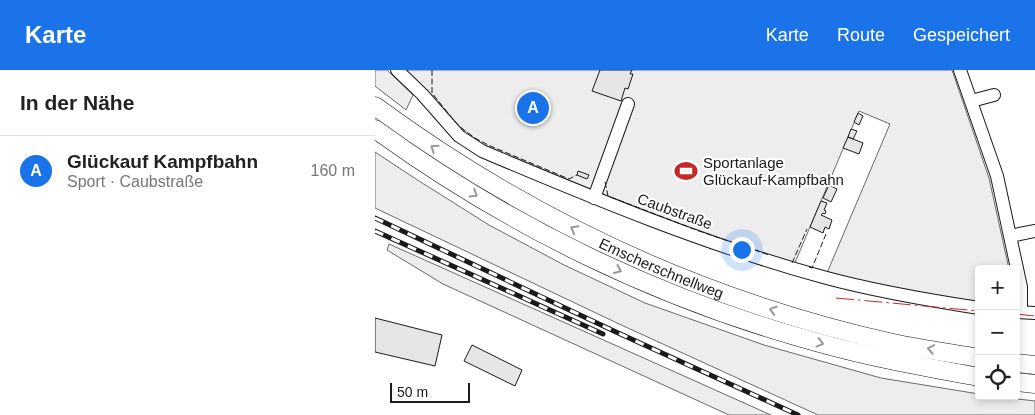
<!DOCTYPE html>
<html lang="de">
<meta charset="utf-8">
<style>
body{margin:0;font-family:Helvetica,sans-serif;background:#f6f6f6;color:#222}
.controls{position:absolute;right:15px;bottom:15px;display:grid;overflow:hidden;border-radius:5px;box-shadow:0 2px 8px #0003}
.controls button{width:45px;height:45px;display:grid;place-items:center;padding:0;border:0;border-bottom:1px solid #e0e0e0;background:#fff;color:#222;font:25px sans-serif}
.scale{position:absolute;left:15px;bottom:12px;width:80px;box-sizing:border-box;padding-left:5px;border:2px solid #1a1a1a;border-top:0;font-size:14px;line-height:18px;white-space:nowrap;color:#1a1a1a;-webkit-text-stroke:4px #fff;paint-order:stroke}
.you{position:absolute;left:366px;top:179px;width:18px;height:18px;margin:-12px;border:4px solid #fff;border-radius:50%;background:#1a73e8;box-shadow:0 0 0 8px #1a73e833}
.badge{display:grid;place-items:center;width:32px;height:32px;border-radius:50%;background:#1a73e8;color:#fff;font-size:16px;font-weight:700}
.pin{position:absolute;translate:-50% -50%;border:2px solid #fff;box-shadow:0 1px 5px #0006}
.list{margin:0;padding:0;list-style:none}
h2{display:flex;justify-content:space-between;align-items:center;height:65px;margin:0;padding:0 20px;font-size:21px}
h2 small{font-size:16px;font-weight:400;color:#767676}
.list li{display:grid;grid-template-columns:32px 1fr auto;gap:15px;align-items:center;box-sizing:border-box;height:70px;padding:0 20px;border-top:1px solid #e0e0e0}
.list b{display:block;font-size:19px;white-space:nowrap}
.list p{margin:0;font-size:16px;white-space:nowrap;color:#767676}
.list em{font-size:16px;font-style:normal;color:#767676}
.icon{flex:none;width:28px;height:28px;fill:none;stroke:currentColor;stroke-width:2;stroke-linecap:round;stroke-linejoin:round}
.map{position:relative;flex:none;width:660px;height:345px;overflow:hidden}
header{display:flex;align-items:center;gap:30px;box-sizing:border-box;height:70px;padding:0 25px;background:#1a73e8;color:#fff}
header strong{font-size:24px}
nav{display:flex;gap:28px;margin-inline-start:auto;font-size:18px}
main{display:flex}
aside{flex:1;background:#fff}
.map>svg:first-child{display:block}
.green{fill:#ededed;stroke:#6a6a6a}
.building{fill:#e6e6e6;stroke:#1a1a1a}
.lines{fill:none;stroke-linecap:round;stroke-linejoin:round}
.minor-casing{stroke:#1a1a1a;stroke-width:14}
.highway-casing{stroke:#1a1a1a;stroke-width:19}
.minor{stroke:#fff;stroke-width:12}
.highway{stroke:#fff;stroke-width:18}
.rail-casing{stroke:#1a1a1a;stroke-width:5}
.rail{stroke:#fff;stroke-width:3;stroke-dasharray:9;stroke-linecap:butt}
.fence{stroke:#1a1a1a;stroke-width:1;stroke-dasharray:6 2.5;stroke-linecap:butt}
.power{stroke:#c62828;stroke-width:1;stroke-dasharray:18 4 2.5 4;stroke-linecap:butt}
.oneway{stroke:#989898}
.labels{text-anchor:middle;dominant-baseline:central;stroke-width:4;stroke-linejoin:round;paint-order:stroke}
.poi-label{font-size:15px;fill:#1a1a1a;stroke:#fff;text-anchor:start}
.street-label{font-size:15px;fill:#1a1a1a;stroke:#fff}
</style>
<header>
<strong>Karte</strong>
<nav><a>Karte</a><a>Route</a><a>Gespeichert</a></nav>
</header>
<main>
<aside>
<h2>In der Nähe<small></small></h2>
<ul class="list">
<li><span class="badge">A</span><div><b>Glückauf Kampfbahn</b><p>Sport · Caubstraße</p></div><em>160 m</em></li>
</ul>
</aside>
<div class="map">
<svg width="660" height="345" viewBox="0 0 660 345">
<rect width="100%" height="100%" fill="#fff"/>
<path class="green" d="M0 0H12L38 25 31 40 0 16Z
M26 0H577L614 108 634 199H604V232L520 219 452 203 515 54 484 41 419 195 322 164 97 71Z
M0 82 44 111 114 155 189 195 270 233 389 275 506 308 604 324V326H618L660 331V345H443L242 253 0 138Z
M14 174 396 345H354L68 214 12 180Z"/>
<path class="building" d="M225 0H257L255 4H258L253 19 250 18 246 31 217 21Z
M483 43 488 46 484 55 479 52Z
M476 59 482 61 478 69 473 67Z
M473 67 488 73 484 84 468 78Z
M203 101 214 105 212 109 202 105Z
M454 115 462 119 456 132 448 128Z
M446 131 452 133 449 140 451 141 450 144 448 143 446 145 457 150 454 159 450 157 448 163 435 157Z
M0 248 67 265 60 296 0 282Z
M97 275 147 300 140 316 89 291Z"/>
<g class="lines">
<defs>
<path id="minor" d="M22 0 47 24 84 66 107 81C218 128 331 175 448 207 499 221 552 230 604 238
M585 0 622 106 646 217V242
M596 31 619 25
M219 128 253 34
M635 166 659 161
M641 242 660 243"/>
<g id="highway">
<path id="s1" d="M0 36C155 150 330 231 518 273 546 279 575 283 604 288"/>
<path d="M0 59C132 155 283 229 441 272 494 287 549 297 604 307"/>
<path d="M641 293 660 295"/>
<path d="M641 312 660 314"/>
</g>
</defs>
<use href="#minor" class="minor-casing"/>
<use href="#highway" class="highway-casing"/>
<use href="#minor" class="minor"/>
<use href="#highway" class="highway"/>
<defs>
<path id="rail" d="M0 148 241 262 423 345
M0 161 228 264"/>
</defs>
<use href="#rail" class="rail-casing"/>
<use href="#rail" class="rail"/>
<path class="fence" d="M57 0V23L81 53 89 60 100 68 113 75 194 109 202 105
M230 112 233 126 324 161 394 185
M417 193 432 159
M434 197 437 198 451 164"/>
<path class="power" d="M461 228 604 241
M641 244 660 246"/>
</g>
<defs><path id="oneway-chevron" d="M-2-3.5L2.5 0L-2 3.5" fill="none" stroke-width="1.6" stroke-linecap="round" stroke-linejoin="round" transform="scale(1.25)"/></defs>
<g class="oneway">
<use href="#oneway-chevron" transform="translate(59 78) rotate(-145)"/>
<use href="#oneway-chevron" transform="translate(99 124) rotate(32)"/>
<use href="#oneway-chevron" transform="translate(199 159) rotate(-152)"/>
<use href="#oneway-chevron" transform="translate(243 200) rotate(24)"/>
<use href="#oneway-chevron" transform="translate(398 240) rotate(-163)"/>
<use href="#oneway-chevron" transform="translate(445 273) rotate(15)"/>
<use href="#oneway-chevron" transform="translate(556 279) rotate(-170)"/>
</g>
<defs>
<symbol id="stadium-bare" viewBox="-9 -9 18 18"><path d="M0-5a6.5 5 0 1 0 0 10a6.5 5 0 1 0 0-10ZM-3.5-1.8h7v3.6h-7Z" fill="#c62828" stroke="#fff" stroke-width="2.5" paint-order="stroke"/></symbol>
</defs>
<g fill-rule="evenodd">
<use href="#stadium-bare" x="295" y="85" width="32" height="32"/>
</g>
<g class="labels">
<g class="poi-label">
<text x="328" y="92">Sportanlage<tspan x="328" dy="17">Glückauf-Kampfbahn</tspan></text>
</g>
<g class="street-label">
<text transform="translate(300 141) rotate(20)">Caubstraße</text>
<text stroke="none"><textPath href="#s1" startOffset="330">Emscherschnellweg</textPath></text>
</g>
</g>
</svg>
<div class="controls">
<button>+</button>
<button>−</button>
<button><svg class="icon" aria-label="locate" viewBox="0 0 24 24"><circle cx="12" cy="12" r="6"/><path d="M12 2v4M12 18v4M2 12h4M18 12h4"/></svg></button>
</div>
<div class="scale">50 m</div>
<div class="you"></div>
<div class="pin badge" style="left:158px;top:38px">A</div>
</div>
</main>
